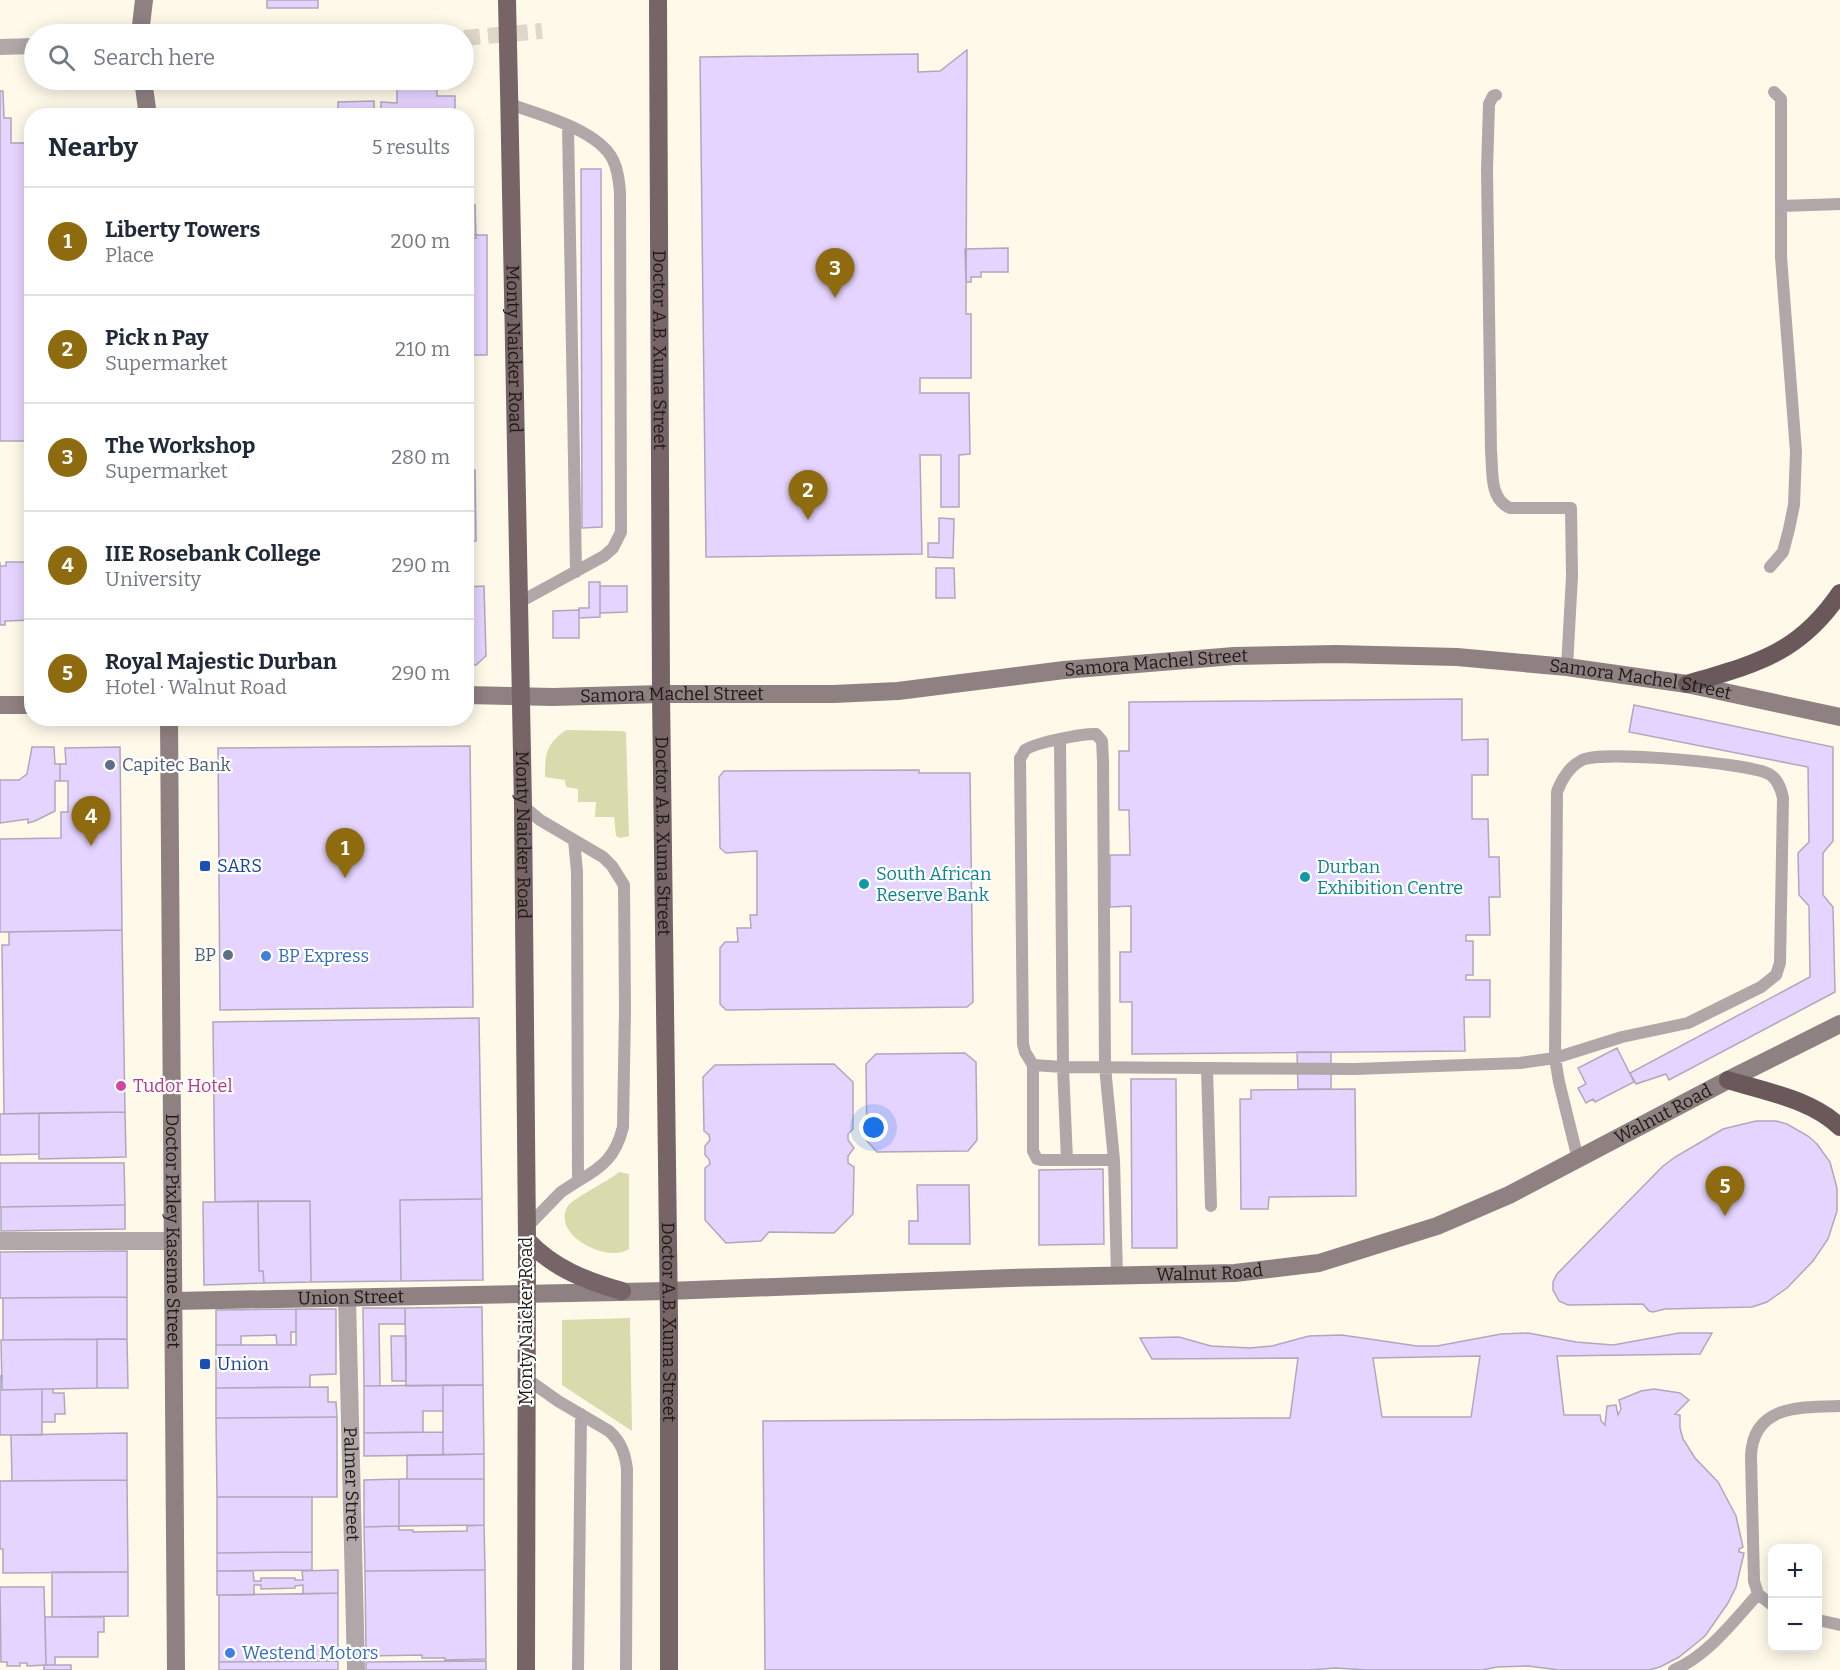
<!DOCTYPE html>
<meta charset="utf-8">
<style>
body{margin:0;font-family:Bitter,serif;background:#f2f2f3;color:#1f2937}
.controls{position:absolute;right:18px;bottom:18px;display:grid;overflow:hidden;border-radius:12px;box-shadow:0 3px 15px #0003}
.controls button{width:54px;height:54px;display:grid;place-items:center;padding:0;border:0;border-bottom:2px solid #e0e1e3;background:#fff;color:#1f2937;font:30px sans-serif}
.you{position:absolute;left:874px;top:1128px;width:21px;height:21px;margin:-15px;border:4px solid #fff;border-radius:50%;background:#1a73e8;box-shadow:0 0 0 9px #1a73e833}
.badge{display:grid;place-items:center;width:39px;height:39px;border-radius:50%;background:#8e6b0e;color:#fff;font-size:20px;font-weight:700}
.pin{position:absolute;translate:-50% -50px;filter:drop-shadow(0 2px 3px #0008)}
.pin::after{content:'';position:absolute;top:32px;width:21px;height:18px;background:inherit;clip-path:polygon(0 0,100% 0,50% 100%)}
.list{margin:0;padding:0;list-style:none}
h2{display:flex;justify-content:space-between;align-items:center;height:78px;margin:0;padding:0 24px;font-size:26px}
h2 small{font-size:20px;font-weight:400;color:#747a83}
.list li{display:grid;grid-template-columns:39px 1fr auto;gap:18px;align-items:center;box-sizing:border-box;height:108px;padding:0 24px;border-top:2px solid #e0e1e3}
.list b{display:block;font-size:22px;white-space:nowrap}
.list p{margin:0;font-size:20px;white-space:nowrap;color:#747a83}
.list em{font-size:20px;font-style:normal;color:#747a83}
.icon{flex:none;width:33px;height:33px;fill:none;stroke:currentColor;stroke-width:2;stroke-linecap:round;stroke-linejoin:round}
.map{position:relative;flex:none;width:1840px;height:1670px;overflow:hidden}
.search{position:absolute;background:#fff;box-shadow:0 3px 15px #0003;left:24px;top:24px;width:450px;height:66px;display:flex;align-items:center;gap:15px;box-sizing:border-box;padding:0 21px;border-radius:33px;color:#747a83;font-size:22px}
.panel{position:absolute;background:#fff;box-shadow:0 3px 15px #0003;left:24px;top:108px;width:450px;height:618px;border-radius:24px}
.map>svg:first-child{display:block}
.green{fill:#d9dbac}
.building{fill:#e5d4ff;stroke:#afa8ba;stroke-width:1.5;fill-rule:evenodd}
.lines{fill:none;stroke-linecap:round;stroke-linejoin:round}
.pedestrian-tunnel{stroke:#ddd8ca;stroke-width:16;stroke-dasharray:16 8;stroke-linecap:butt}
.service{stroke:#b1a7a8;stroke-width:12}
.pedestrian{stroke:#b1a7a8;stroke-width:16}
.minor{stroke:#b1a7a8;stroke-width:18}
.secondary{stroke:#8f8081;stroke-width:18}
.primary{stroke:#766466;stroke-width:18}
.trunk{stroke:#6b585a;stroke-width:18}
.primary-bridge{stroke:#766466;stroke-width:18}
.service-dot{fill:#5c6f8a;stroke:#fff;stroke-width:2}
.transit-dot{fill:#1a4fb4;stroke:#fff;stroke-width:2}
.culture-dot{fill:#0f9aa8;stroke:#fff;stroke-width:2}
.shop-dot{fill:#3f7fe0;stroke:#fff;stroke-width:2}
.hotel-dot{fill:#d1479c;stroke:#fff;stroke-width:2}
.labels{text-anchor:middle;dominant-baseline:central;stroke-width:4.5;stroke-linejoin:round;paint-order:stroke}
.street-label{font-size:18px;fill:#1d1b14;stroke:#fff}
.service-label{font-size:18px;fill:#4e5e75;stroke:#fff;text-anchor:start}
.transit-label{font-size:18px;fill:#164399;stroke:#fff;text-anchor:start}
.culture-label{font-size:18px;fill:#0d838f;stroke:#fff;text-anchor:start}
.shop-label{font-size:18px;fill:#366cbe;stroke:#fff;text-anchor:start}
.hotel-label{font-size:18px;fill:#b23c85;stroke:#fff;text-anchor:start}
</style>
<div class="map">
<svg width="1840" height="1670" viewBox="0 0 1840 1670">
<rect width="100%" height="100%" fill="#fff9ea"/>
<path class="green" d="M466 271H470L468 468H467Z
M566 730 622 731 626 732 629 836 620 838 616 836 614 817H595L596 802H578V789L566 787 565 780 545 777C545 754 546 744 566 730Z
M619 1172 629 1174V1249C608 1264 550 1235 568 1206 572 1199 609 1181 619 1172Z
M630 1318 632 1431 562 1385V1320Z"/>
<path class="building" d="M267 0H318V8H267Z
M967 50 966 314H971V378H920V393H969L970 454 959 455V507H941V455H920L922 554 706 557 700 57 918 54V72L940 71Z
M421 82 424 87H437V96H455V116H381V102L397 103V87H409L413 83Z
M0 91H3L4 118H11V143H32V441H0Z
M374 101V116H338V102Z
M581 169H601L602 527 582 528Z
M466 205H475L476 238H466Z
M470 235H487V355H470Z
M1008 248V272H981V277H971V282H966L965 249Z
M466 470H475L476 541H466Z
M939 518 954 519 953 558 928 557V543H939Z
M0 562V566H6V562H29V577H32V620L5 621V625H0Z
M936 568H954L955 598H936Z
M589 582H600V617L579 618V608H589Z
M484 586 486 656 476 665H466V587Z
M600 586H627V612L600 613Z
M579 610V638H553V611Z
M1462 699V740L1488 739V775H1472V819H1488L1489 857H1499L1500 897H1489L1490 935H1466V941H1473V975H1466V980H1490V1017H1464L1465 1051 1132 1054V1002H1120V952H1131V906L1110 907V855H1130L1129 810H1119V751H1129V702Z
M1634 705 1833 747V841L1823 853V895L1833 907 1835 992 1669 1080 1666 1074 1636 1084 1630 1073 1810 977 1809 906 1799 895 1798 853 1809 842 1808 767 1629 732Z
M470 746 473 1007 220 1010 218 748Z
M32 747H54L55 764H60V781H55V811L35 821 28 823V819L0 823V780H19L27 774Z
M120 747 122 930 0 932V839L61 838V812H68V781H60V764H66L65 748Z
M919 770V773H970L973 1002 967 1007 726 1010 720 1004V948L725 942H738L737 928H751L750 915H757V851L726 853 720 848 719 777 724 771Z
M122 930 125 1112 4 1114 2 945H9V932Z
M479 1018 482 1199 400 1200 401 1281 311 1282 310 1201 215 1202 213 1022Z
M1617 1048 1634 1082 1595 1102 1593 1099 1586 1103 1578 1088 1586 1084 1578 1068Z
M1297 1052H1331V1089H1298Z
M965 1053 976 1062 977 1140 968 1151 877 1152 867 1141 866 1064 876 1054Z
M834 1064 853 1082V1129L848 1134V1140L854 1148 848 1156V1163L854 1167 853 1214 834 1233 769 1232 761 1241 726 1243 705 1220V1168L710 1164 709 1159 705 1155V1146L710 1140 709 1135 704 1131 703 1077 715 1065Z
M1131 1079H1176L1177 1248H1132Z
M1355 1089 1356 1196 1269 1197 1268 1209H1241L1240 1099H1251V1090Z
M125 1112 126 1157 39 1159V1113Z
M39 1113V1154L0 1155V1114Z
M1756 1121H1776L1787 1124 1808 1136 1817 1144 1830 1162 1837 1188V1211L1828 1239 1813 1261 1787 1288 1767 1302 1752 1307 1665 1309 1653 1312 1649 1311 1643 1304 1568 1305 1559 1301 1553 1290V1282L1557 1274 1662 1167 1675 1157 1723 1129Z
M0 1163H124L125 1205 0 1207Z
M1103 1169 1104 1244 1039 1245V1170Z
M917 1185H969L970 1244H909V1221H918Z
M482 1199 483 1280 401 1281 400 1200Z
M258 1201 259 1271H263L264 1283 204 1285 203 1202Z
M258 1201H310L311 1282 264 1283 263 1271H259Z
M125 1205V1229L1 1231V1207Z
M127 1251V1297L0 1298V1252Z
M127 1297V1339L3 1340V1298Z
M482 1307 483 1385 406 1386 405 1308Z
M363 1308H405V1324H379L380 1386H364Z
M296 1309V1332H291V1345H277L276 1335 241 1336V1345H216V1310Z
M296 1309H336V1374L310 1375V1387L216 1388V1345H296Z
M1528 1333 1576 1342 1613 1345 1679 1333H1712L1700 1354 1557 1356 1564 1415H1600L1601 1421 1605 1425 1607 1406 1616 1405 1618 1415 1621 1409 1619 1400 1641 1391 1654 1389 1680 1393 1689 1400 1675 1414 1680 1415V1428L1683 1439 1695 1458 1718 1482 1736 1516 1743 1547 1739 1549V1552L1744 1553 1736 1587 1728 1603 1705 1636 1679 1657 1660 1667 1649 1670H1559L1528 1666 1497 1667 1482 1670H1368L1335 1668 1309 1670H765L763 1421 1290 1418 1298 1358 1152 1359 1140 1338 1179 1337 1211 1346 1250 1348 1272 1346 1309 1336 1342 1335 1417 1346H1437L1501 1334ZM1480 1356 1471 1417H1382L1373 1358Z
M391 1336H406V1381H392Z
M97 1339V1388L2 1390 1 1340Z
M97 1339H127L128 1388H97Z
M0 1376H2V1390L42 1389V1435H0Z
M443 1385V1411H423V1432L364 1433V1386Z
M443 1385H483L484 1454 443 1455Z
M328 1387V1402H336L337 1417 216 1418V1388Z
M42 1389H53V1393H64L65 1414H55V1422H42Z
M337 1417V1497H217L216 1418Z
M443 1432V1455L364 1456V1433Z
M127 1433V1480L12 1481 11 1435Z
M484 1454V1479H407V1455Z
M399 1479V1526L364 1527V1480Z
M399 1479H484V1525L399 1526Z
M127 1480 128 1572 3 1573V1549H0V1481Z
M217 1497H312V1552L217 1553Z
M484 1525 485 1570 365 1571 364 1527 399 1526V1530H413V1532L467 1531V1526Z
M312 1552V1570L217 1571V1553Z
M338 1570V1593L303 1594V1585L295 1586V1588L261 1589V1585H254V1595H217V1571H253L254 1581H261V1578H295V1580H303L302 1571Z
M485 1570 486 1659 445 1660V1658H422V1655L366 1656 365 1571Z
M52 1572H128V1616L52 1617Z
M0 1587H44L46 1665 27 1666V1663H20V1666H7V1662H1Z
M338 1593V1661L219 1662V1595Z
M45 1617H104V1632H98V1657H55V1665H46Z
M338 1661V1670H219V1662Z
M486 1661V1670H366V1662Z
M44 1665H71V1670H44Z"/>
<g class="lines">
<path class="pedestrian-tunnel" d="M464 38 542 31"/>
<path class="service" d="M1496 95 1493 96 1489 104 1487 170 1491 452C1493 471 1489 499 1510 508H1571L1572 576 1567 667
M509 104C538 114 599 130 613 160 618 170 619 181 620 192L621 532 613 548 604 556 518 603
M568 127 576 572
M1781 206 1840 204
M1770 567 1783 552 1789 529 1794 505 1796 452 1781 257V99L1774 92
M1060 740 1063 1067 1067 1160
M523 806 540 820 574 840 577 872 578 1181 561 1192 526 1228
M574 840 603 857 612 866 624 885 625 1009 623 1127C616 1156 603 1167 578 1181
M1033 1065 1063 1067 1355 1069 1520 1063 1555 1058 1622 1037 1688 1023 1761 987 1776 975 1780 963 1783 798C1781 789 1778 779 1769 774 1749 763 1602 750 1582 760 1570 766 1561 780 1557 792L1555 1058 1559 1082 1578 1159
M1207 1068 1211 1206
M1114 1160H1041L1037 1159 1033 1151V1065L1025 1052 1023 1044 1020 758C1021 757 1024 752 1025 750 1034 743 1084 733 1096 734L1102 741 1103 761 1105 1067 1114 1160 1117 1276
M527 1379 558 1401 609 1431C621 1442 625 1453 627 1469L626 1670
M1772 1605 1758 1594 1754 1581 1751 1456C1753 1405 1800 1407 1840 1406
M1818 1620 1840 1625
M578 1670 581 1414
M1674 1670C1708 1655 1734 1621 1758 1594"/>
<path class="pedestrian" d="M0 47 34 46"/>
<g class="minor">
<path d="M0 1241H173"/>
<path id="s1" d="M347 1298 356 1670"/>
</g>
<g class="secondary">
<path d="M140 34 144 0"/>
<path d="M143 80 148 116"/>
<path id="s2" d="M466 695 553 697 661 694H834L898 691 1064 670 1234 656 1336 654 1457 657 1567 667 1687 684 1840 717"/>
<path d="M0 705H32"/>
<path id="s3" d="M169 718 176 1670"/>
<path id="s4" d="M175 1301 668 1291 1010 1278 1235 1273 1319 1263 1437 1226 1509 1195 1728 1080 1840 1024"/>
</g>
<g class="primary">
<path id="s5" d="M658 0 661 694 669 1320V1670"/>
<path id="s6" d="M509 89 523 806 527 1240 526 1670"/>
<path d="M527 1240C553 1268 586 1281 622 1291"/>
</g>
<path class="trunk" d="M1687 684C1754 664 1798 655 1840 593
M1728 1080C1766 1092 1811 1099 1840 1127"/>
<path class="primary-bridge" d="M507 0 509 89"/>
</g>
<g class="service-dot">
<circle cx="110" cy="765" r="6"/>
<circle cx="228" cy="955" r="6"/>
</g>
<g class="transit-dot">
<rect x="199" y="860" width="12" height="12" rx="3"/>
<rect x="199" y="1358" width="12" height="12" rx="3"/>
</g>
<g class="culture-dot">
<circle cx="1305" cy="877" r="6"/>
<circle cx="864" cy="884" r="6"/>
</g>
<g class="shop-dot">
<circle cx="266" cy="956" r="6"/>
<circle cx="230" cy="1653" r="6"/>
</g>
<circle class="hotel-dot" cx="121" cy="1086" r="6"/>
<g class="labels">
<g class="street-label">
<text stroke="none"><textPath href="#s6" startOffset="260">Monty Naicker Road</textPath></text>
<text stroke="none"><textPath href="#s5" startOffset="350">Doctor A.B. Xuma Street</textPath></text>
<text stroke="none"><textPath href="#s2" startOffset="692">Samora Machel Street</textPath></text>
<text stroke="none"><textPath href="#s2" startOffset="1178">Samora Machel Street</textPath></text>
<text stroke="none"><textPath href="#s2" startOffset="206">Samora Machel Street</textPath></text>
<text stroke="none"><textPath href="#s6" startOffset="746">Monty Naicker Road</textPath></text>
<text stroke="none"><textPath href="#s5" startOffset="836">Doctor A.B. Xuma Street</textPath></text>
<text stroke="none"><textPath href="#s4" startOffset="1521">Walnut Road</textPath></text>
<text stroke="none"><textPath href="#s3" startOffset="513">Doctor Pixley Kaseme Street</textPath></text>
<text stroke="none"><textPath href="#s4" startOffset="1035">Walnut Road</textPath></text>
<text stroke="none"><textPath href="#s4" startOffset="176">Union Street</textPath></text>
<text transform="translate(526 1321) rotate(-90)">Monty Naicker Road</text>
<text stroke="none"><textPath href="#s5" startOffset="1322">Doctor A.B. Xuma Street</textPath></text>
<text stroke="none"><textPath href="#s1" startOffset="186">Palmer Street</textPath></text>
</g>
<g class="service-label">
<text x="122" y="765">Capitec Bank</text>
<text x="216" y="955" text-anchor="end">BP</text>
</g>
<g class="transit-label">
<text x="217" y="866">SARS</text>
<text x="217" y="1364">Union</text>
</g>
<g class="culture-label">
<text x="1317" y="867">Durban<tspan x="1317" dy="21">Exhibition Centre</tspan></text>
<text x="876" y="874">South African<tspan x="876" dy="21">Reserve Bank</tspan></text>
</g>
<g class="shop-label">
<text x="278" y="956">BP Express</text>
<text x="242" y="1653">Westend Motors</text>
</g>
<g class="hotel-label">
<text x="133" y="1086">Tudor Hotel</text>
</g>
</g>
</svg>
<div class="controls">
<button>+</button>
<button>−</button>
</div>
<div class="you"></div>
<div class="pin badge" style="left:345px;top:878px">1</div>
<div class="pin badge" style="left:808px;top:520px">2</div>
<div class="pin badge" style="left:835px;top:298px">3</div>
<div class="pin badge" style="left:91px;top:846px">4</div>
<div class="pin badge" style="left:1725px;top:1216px">5</div>
<div class="search"><svg class="icon" aria-label="search" viewBox="0 0 24 24"><circle cx="10" cy="10" r="6"/><path d="M15 15l6 6"/></svg>Search here</div>
<section class="panel">
<h2>Nearby<small>5 results</small></h2>
<ul class="list">
<li><span class="badge">1</span><div><b>Liberty Towers</b><p>Place</p></div><em>200 m</em></li>
<li><span class="badge">2</span><div><b>Pick n Pay</b><p>Supermarket</p></div><em>210 m</em></li>
<li><span class="badge">3</span><div><b>The Workshop</b><p>Supermarket</p></div><em>280 m</em></li>
<li><span class="badge">4</span><div><b>IIE Rosebank College</b><p>University</p></div><em>290 m</em></li>
<li><span class="badge">5</span><div><b>Royal Majestic Durban</b><p>Hotel · Walnut Road</p></div><em>290 m</em></li>
</ul>
</section>
</div>
